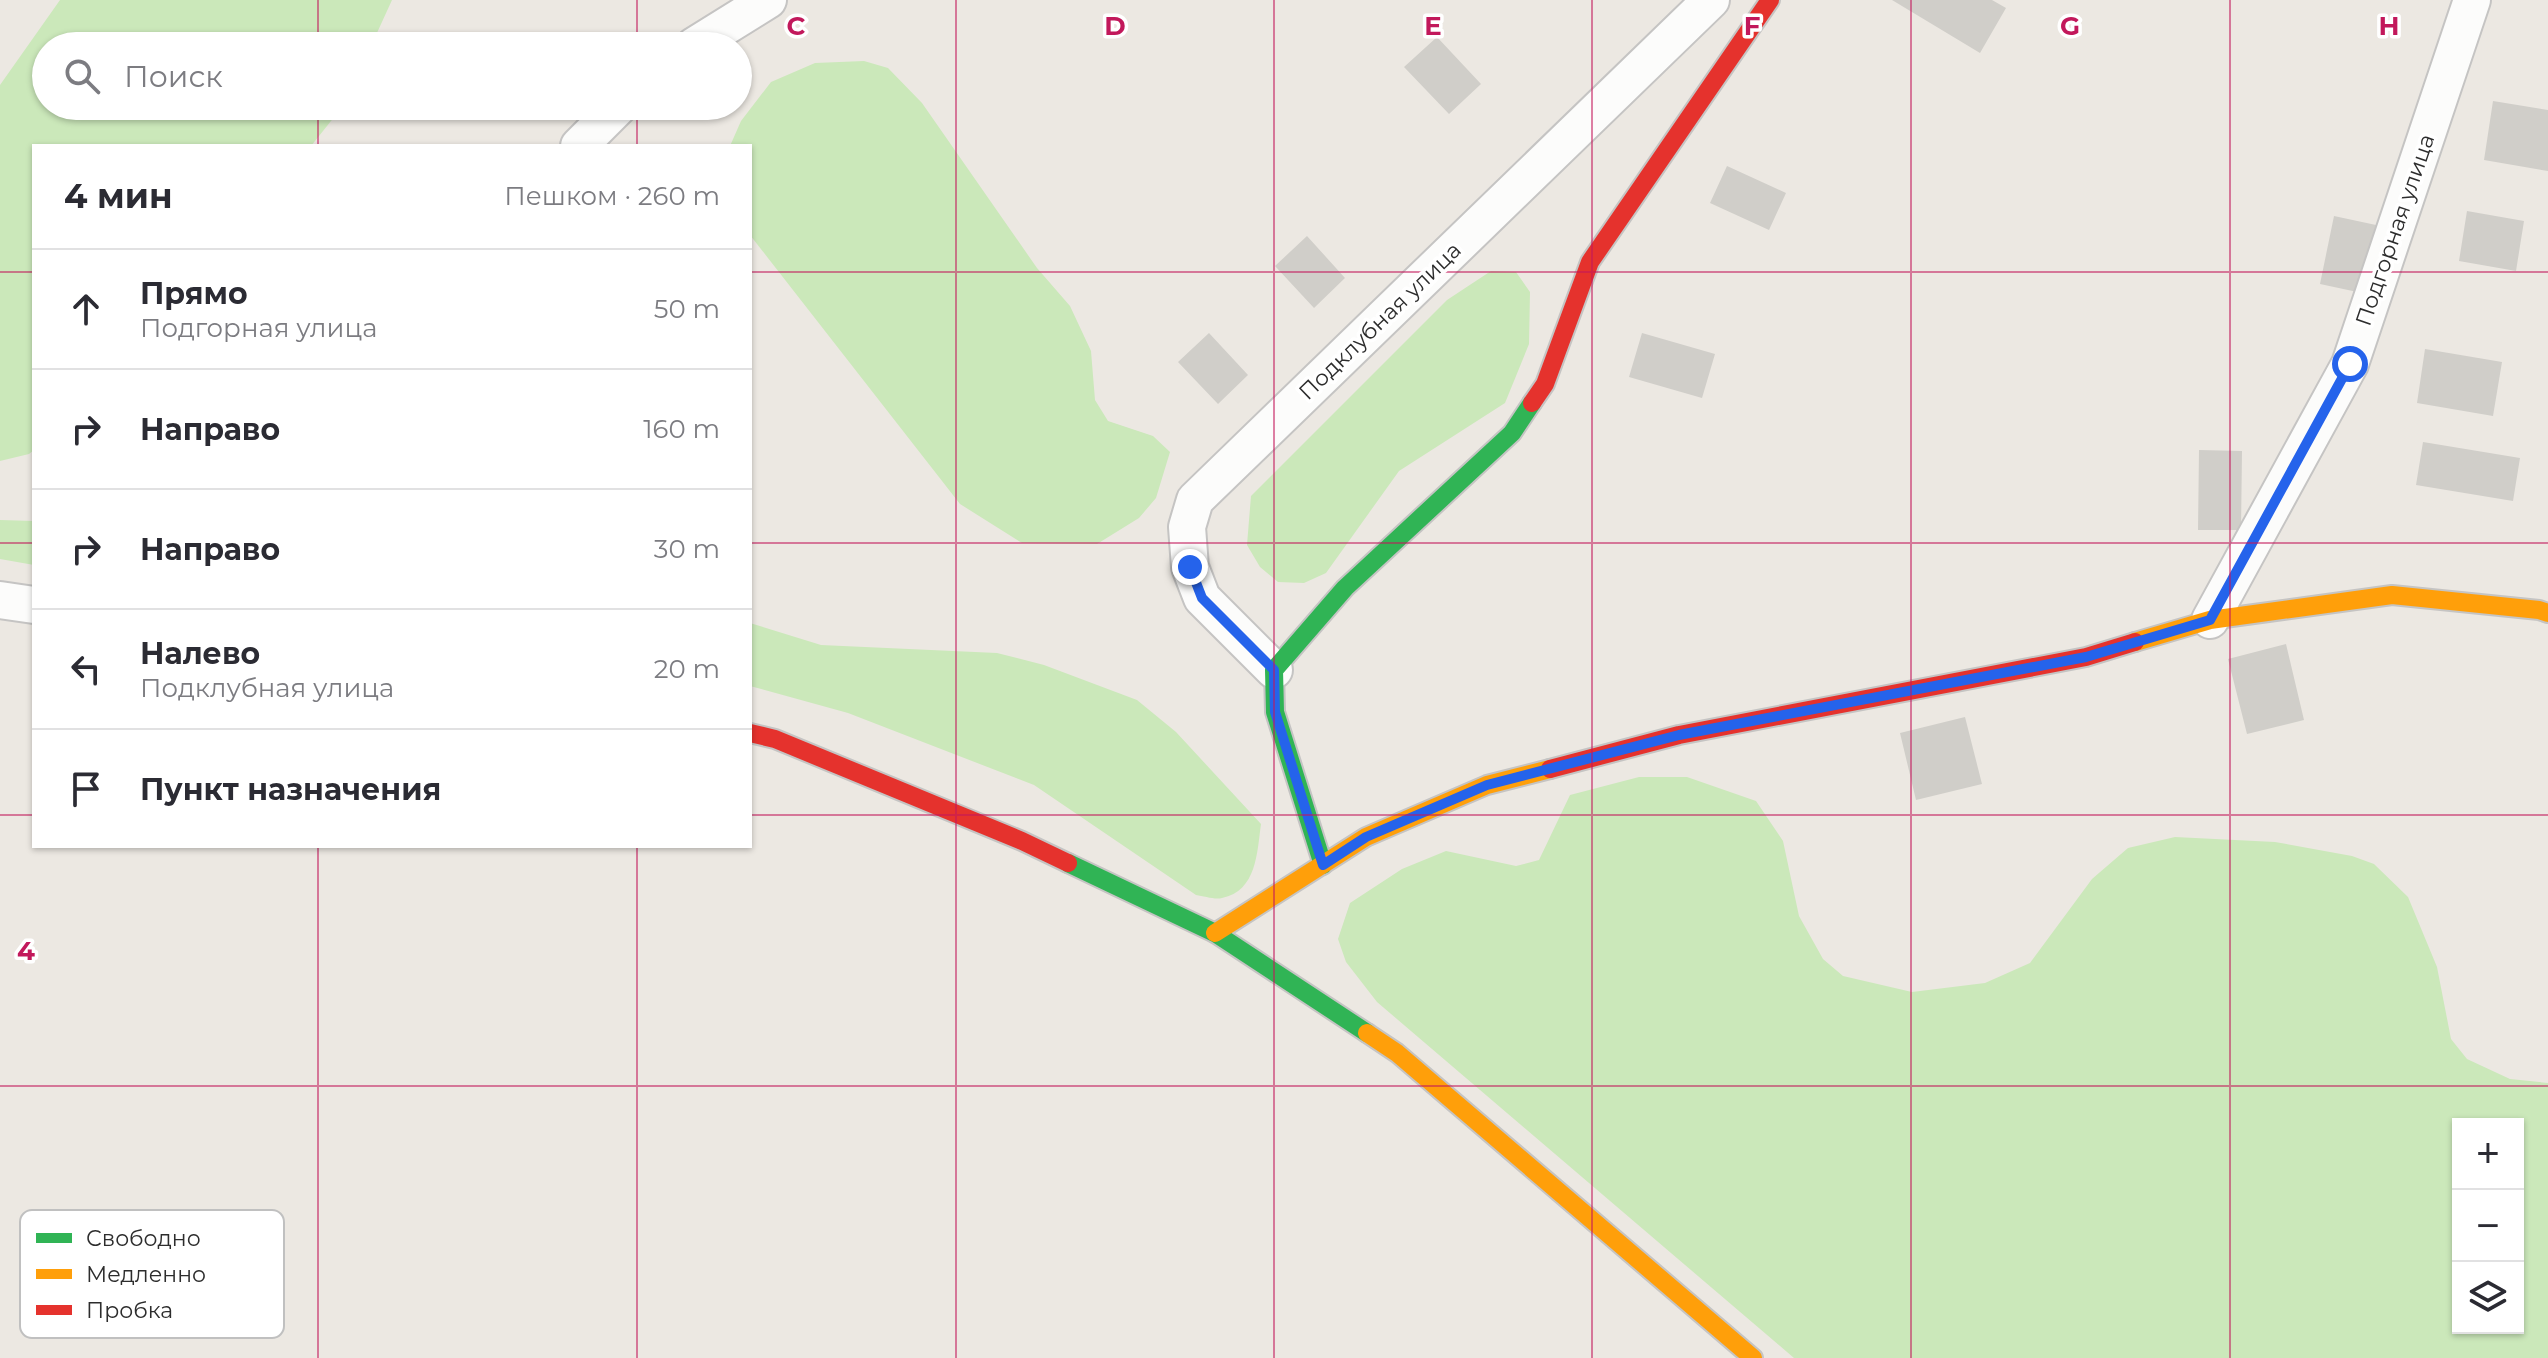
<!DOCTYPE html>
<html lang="ru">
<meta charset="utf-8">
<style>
body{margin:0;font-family:Montserrat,sans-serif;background:#f2f2f3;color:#2b2b33}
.controls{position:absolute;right:24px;bottom:24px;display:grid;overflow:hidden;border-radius:0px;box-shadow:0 2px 6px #0004}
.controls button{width:72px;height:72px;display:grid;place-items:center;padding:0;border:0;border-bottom:2px solid #e1e1e2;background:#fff;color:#2b2b33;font:40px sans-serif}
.stop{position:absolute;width:24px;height:24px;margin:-18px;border:6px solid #2563eb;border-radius:50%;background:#fff}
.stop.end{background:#2563eb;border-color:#fff;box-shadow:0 2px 8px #0008}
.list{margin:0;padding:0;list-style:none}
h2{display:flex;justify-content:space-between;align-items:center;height:104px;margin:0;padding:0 32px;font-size:34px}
h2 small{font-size:26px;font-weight:400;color:#7c7c81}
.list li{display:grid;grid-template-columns:52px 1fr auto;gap:24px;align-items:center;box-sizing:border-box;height:120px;padding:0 32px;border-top:2px solid #e1e1e2}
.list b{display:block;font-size:30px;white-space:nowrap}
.list p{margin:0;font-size:26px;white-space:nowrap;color:#7c7c81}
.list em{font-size:26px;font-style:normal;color:#7c7c81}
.icon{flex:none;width:44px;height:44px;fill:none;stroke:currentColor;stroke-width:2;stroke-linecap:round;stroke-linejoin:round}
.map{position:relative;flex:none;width:2548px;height:1358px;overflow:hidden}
.search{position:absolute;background:#fff;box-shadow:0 2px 6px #0004;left:32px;top:32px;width:720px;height:88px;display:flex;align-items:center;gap:20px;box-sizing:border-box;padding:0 28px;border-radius:44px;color:#7c7c81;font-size:30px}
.panel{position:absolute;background:#fff;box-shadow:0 2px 6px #0004;left:32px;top:144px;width:720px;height:704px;border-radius:0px}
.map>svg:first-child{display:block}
.green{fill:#cbe8ba;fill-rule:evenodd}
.building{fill:#d0cec9}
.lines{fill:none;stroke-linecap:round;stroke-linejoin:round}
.street-casing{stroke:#c5c4c3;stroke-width:40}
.fast-casing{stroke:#c5c4c3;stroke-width:22}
.slow-casing{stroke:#c5c4c3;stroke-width:22}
.jam-casing{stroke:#c5c4c3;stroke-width:22}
.street{stroke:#fcfcfb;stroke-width:36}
.fast{stroke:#30b455;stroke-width:18}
.slow{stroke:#ff9f0a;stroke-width:18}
.jam{stroke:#e5322d;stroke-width:18}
.route{stroke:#2563eb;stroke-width:10}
.grid{fill:none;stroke:#c2185b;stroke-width:2;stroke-opacity:0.55}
.labels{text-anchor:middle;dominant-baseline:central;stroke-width:7;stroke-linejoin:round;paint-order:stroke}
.street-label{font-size:22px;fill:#2d2d2d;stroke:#fff}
.key{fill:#fff;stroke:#c0c0c0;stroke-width:2}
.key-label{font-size:22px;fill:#2d2d2d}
.grid-label{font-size:26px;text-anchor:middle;font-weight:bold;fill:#c2185b;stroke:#fff;stroke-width:7;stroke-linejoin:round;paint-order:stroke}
</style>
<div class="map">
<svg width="2548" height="1358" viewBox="0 0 2548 1358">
<rect width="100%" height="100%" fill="#ece8e2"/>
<path class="green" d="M60 0H392L371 46H46V106H343L311 146H34V450L29 454 0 461V85Z
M864 61 888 68 922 103 1037 268 1070 306 1091 351 1095 400 1108 421 1153 436 1170 452 1156 498 1139 518 1097 544 1022 543 960 504 750 235V146H730L741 121 771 82 815 63Z
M1491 271 1516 272 1530 292 1529 344 1505 403 1399 471 1326 573 1304 583 1278 582 1260 567 1247 545 1251 496 1447 300Z
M0 520 34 521V565L0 559Z
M750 623 821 645 997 653 1044 665 1137 700 1176 732 1261 824C1257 852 1257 891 1222 898 1215 900 1204 896 1196 895L1034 785 848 713 750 686Z
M1639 777H1687L1756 801 1783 841 1799 916 1823 959 1843 976 1912 992 1985 983 2030 963 2092 879 2128 848 2175 837 2275 842 2352 856 2374 864 2408 897 2437 967 2451 1039 2467 1059 2510 1079 2548 1083V1358H1794L1377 1002 1346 962 1338 939 1350 903 1402 869 1446 851 1516 866 1539 860 1570 795ZM2458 1124H2518V1328H2458Z"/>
<path class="building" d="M1892 0H1992L2006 8 1980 53Z
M1437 37 1481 84 1449 114 1404 67Z
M2493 101 2548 110V171L2484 160Z
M1727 166 1786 193 1769 230 1710 203Z
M2467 211 2524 221 2516 271 2459 261Z
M2334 216 2376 225 2362 293 2320 284Z
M1307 236 1345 278 1314 308 1275 266Z
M1209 333 1248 375 1218 404 1178 362Z
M1642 333 1715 354 1702 398 1629 377Z
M2425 349 2502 362 2493 416 2417 403Z
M2423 442 2520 458 2513 501 2416 485Z
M2199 450 2242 451 2241 530H2198Z
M2286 644 2304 720 2247 734 2228 659Z
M1965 717 1982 784 1916 800 1900 733Z"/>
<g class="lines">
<defs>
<path id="street" d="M694 46 768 0
M579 146 619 106
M0 600 34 605
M2210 620 2350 364 2472 0
M1274 670 1202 598 1190 567 1187 527 1195 500 1711 0"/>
<path id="fast" d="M1068 863 1215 933 1367 1033
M1323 865 1275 712 1274 670 1345 588 1512 433 1532 403"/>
<path id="slow" d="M2135 642 2210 620 2392 595 2539 610 2548 613
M1215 933 1366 837 1487 785 1550 769
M1367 1033 1397 1053 1753 1358"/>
<path id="jam" d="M1532 403 1545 384 1590 262 1770 0
M750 733 775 739 1022 841 1068 863
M1550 769 1679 735 2086 657 2135 642"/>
</defs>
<use href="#street" class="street-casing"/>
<use href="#fast" class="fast-casing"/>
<use href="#slow" class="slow-casing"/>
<use href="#jam" class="jam-casing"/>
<use href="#street" class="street"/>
<use href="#fast" class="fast"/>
<use href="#slow" class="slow"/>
<use href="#jam" class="jam"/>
</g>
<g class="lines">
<path class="route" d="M1190 567 1202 598 1274 670 1275 712 1323 865 1366 837 1487 785 1679 735 2086 657 2210 620 2350 364"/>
</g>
<path class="grid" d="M318 0V46M637 0V46M956 0V1358M1274 0V1358M1592 0V1358M1911 0V1358M2230 0V1358M318 106V146M637 106V146M0 272H34M750 272H2548M0 543H34M750 543H2548M0 815H34M750 815H2548M318 846V1358M637 846V1358M0 1086H2548"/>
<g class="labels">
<g class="street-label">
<text transform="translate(2395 230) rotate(-71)">Подгорная улица</text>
<text transform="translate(1380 321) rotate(-44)">Подклубная улица</text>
</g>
</g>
<rect x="20" y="1210" width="264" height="128" rx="12" class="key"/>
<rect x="36" y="1233" width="36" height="10" fill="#30b455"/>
<rect x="36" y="1269" width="36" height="10" fill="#ff9f0a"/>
<rect x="36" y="1305" width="36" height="10" fill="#e5322d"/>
<g class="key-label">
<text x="86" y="1246">Свободно</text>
<text x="86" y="1282">Медленно</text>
<text x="86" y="1318">Пробка</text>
</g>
<g class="grid-label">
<text x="796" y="35">C</text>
<text x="1115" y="35">D</text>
<text x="1433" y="35">E</text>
<text x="1752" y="35">F</text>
<text x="2070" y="35">G</text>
<text x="2389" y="35">H</text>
<text x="26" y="960">4</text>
</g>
</svg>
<div class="controls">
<button>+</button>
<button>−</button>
<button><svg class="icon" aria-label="layers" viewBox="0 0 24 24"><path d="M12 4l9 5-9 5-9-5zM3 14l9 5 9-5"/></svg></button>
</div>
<div class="stop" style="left:2350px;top:364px"></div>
<div class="stop end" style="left:1190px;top:567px"></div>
<div class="search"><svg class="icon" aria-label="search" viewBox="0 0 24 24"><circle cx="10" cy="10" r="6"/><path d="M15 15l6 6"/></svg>Поиск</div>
<section class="panel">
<h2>4 мин<small>Пешком · 260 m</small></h2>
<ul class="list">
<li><svg class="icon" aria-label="ahead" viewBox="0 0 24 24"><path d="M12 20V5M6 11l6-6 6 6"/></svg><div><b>Прямо</b><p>Подгорная улица</p></div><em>50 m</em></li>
<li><svg class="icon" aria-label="right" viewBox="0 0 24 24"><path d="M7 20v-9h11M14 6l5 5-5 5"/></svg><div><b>Направо</b></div><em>160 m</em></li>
<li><svg class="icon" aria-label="right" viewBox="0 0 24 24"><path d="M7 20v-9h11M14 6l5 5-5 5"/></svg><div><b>Направо</b></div><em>30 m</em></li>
<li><svg class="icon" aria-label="left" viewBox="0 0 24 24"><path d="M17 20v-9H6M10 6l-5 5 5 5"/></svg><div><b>Налево</b><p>Подклубная улица</p></div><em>20 m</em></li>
<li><svg class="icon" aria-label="arrive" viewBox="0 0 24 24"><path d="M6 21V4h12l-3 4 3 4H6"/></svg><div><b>Пункт назначения</b></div></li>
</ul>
</section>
</div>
